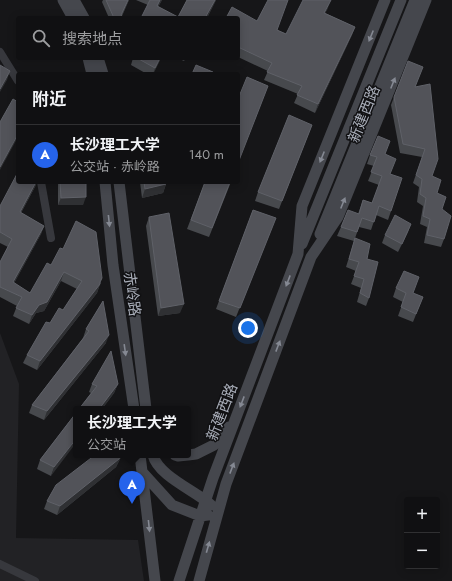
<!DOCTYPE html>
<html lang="zh">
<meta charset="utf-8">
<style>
body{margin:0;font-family:Jost,"Noto Sans SC",sans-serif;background:#1e1e20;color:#f1f3f6}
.controls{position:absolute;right:12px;bottom:12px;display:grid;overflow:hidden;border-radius:4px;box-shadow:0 2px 10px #0003}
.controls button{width:36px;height:36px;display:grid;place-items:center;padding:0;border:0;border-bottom:1px solid #303032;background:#101012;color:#f1f3f6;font:20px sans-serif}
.you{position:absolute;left:248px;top:328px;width:14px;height:14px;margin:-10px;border:3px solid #fff;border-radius:50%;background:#1a73e8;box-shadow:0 0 0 6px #1a73e833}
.badge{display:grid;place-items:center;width:26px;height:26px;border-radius:50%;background:#2563eb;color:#fff;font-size:13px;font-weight:700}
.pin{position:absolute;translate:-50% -33px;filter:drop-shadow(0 1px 2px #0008)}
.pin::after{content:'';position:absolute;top:21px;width:14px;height:12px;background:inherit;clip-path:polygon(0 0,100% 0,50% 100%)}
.popup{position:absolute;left:73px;top:406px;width:118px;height:52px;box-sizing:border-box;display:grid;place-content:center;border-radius:4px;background:#101012;filter:drop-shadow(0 1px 3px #0005);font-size:13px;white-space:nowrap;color:#9c9d9f}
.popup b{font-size:15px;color:#f1f3f6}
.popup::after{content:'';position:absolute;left:50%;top:100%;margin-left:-8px;border:8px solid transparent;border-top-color:#101012}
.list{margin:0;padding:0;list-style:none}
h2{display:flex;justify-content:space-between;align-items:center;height:52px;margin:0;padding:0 16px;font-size:17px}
h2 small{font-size:13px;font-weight:400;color:#9c9d9f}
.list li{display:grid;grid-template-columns:26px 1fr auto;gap:12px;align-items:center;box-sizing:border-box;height:60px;padding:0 16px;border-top:1px solid #303032}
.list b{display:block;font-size:15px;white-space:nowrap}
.list p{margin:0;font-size:13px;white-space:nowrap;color:#9c9d9f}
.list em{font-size:13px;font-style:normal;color:#9c9d9f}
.icon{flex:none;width:22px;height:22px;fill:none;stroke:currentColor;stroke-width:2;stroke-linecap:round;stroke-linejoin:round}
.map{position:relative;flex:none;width:452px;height:581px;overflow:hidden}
.search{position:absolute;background:#101012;box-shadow:0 2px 10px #0003;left:16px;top:16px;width:224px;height:44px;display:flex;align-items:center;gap:10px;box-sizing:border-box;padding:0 14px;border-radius:4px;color:#9c9d9f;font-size:15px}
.panel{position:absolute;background:#101012;box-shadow:0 2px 10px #0003;left:16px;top:72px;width:224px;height:112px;border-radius:4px}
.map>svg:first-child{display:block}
.built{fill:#222225}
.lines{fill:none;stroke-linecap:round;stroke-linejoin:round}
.street{stroke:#37383d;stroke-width:8}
.secondary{stroke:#45474d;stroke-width:11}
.wall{fill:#47494d}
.shaded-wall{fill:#2f3033}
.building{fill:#525359;stroke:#5f6168}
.oneway{fill:#858993}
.labels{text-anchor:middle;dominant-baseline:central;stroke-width:3;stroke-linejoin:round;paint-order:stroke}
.street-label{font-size:15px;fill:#a8adb8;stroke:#111113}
</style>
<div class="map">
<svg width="452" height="581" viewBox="0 0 452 581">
<rect width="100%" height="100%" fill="#161618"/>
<path class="built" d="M0 333 19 384 16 538 138 540 144 581H0Z"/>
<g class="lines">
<path class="street" d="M0 52 18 81
M41 182 51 238
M0 564 35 581"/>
<path class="secondary" d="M63 0 73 18
M74 0 84 18
M88 58 92 74
M98 58 103 74
M105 182 113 265 134 409
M119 182 146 409
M320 234 415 0
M302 244 401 0
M140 455 155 581
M153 455C158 476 196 491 211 505
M175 455 178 456 188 455
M188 455 196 454 214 445 229 427
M143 473 172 505 200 516 208 515
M179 581 213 478 298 254 302 206 385 0
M199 581 226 484 311 257 338 217 426 0"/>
</g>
<path class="wall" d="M103 0H129L122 16 123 18H109L102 2Z
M136 0H162L158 7 178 17 187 0H216L207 18H141L148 5Z
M328 8 325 13 355 27 352 35 315 113 294 103 298 94 264 80 268 71 238 57V18L257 21 286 34Z
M133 58H161L153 74H147L131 65Z
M177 58H186L184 61Z
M415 87 432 176 442 209 444 239 441 247 424 243 427 227 420 224 423 206 417 202 419 187 413 183 422 157 400 153 391 105 394 97Z
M312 125 279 209 255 201 258 192Z
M385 154 390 174 391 211 388 220 376 215 371 230 359 227 354 241 337 236 341 227 358 214 363 200 372 203 379 185 368 181 374 166 367 164 370 155Z
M58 182H86L83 205H58Z
M140 182H165L166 184 163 193 142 198Z
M205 182H231L209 237 187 229Z
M36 185 21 213 44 226 41 234 14 283 30 293 51 265 102 278 97 293 37 370 23 363 27 355 50 323 63 310 77 289 61 281 44 311 36 313 29 324 13 316 17 306 0 297V262L8 247 0 243V206Z
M253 210 272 227 236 317 216 309Z
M149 217 180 313 158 316 146 226Z
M411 224 408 232 398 252 382 243 385 235Z
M355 238 367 259 369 298 366 306 357 302 361 288 351 284 356 271 346 267Z
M396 288 423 297 413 322 398 316 403 302 393 297Z
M103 301 106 343 44 420 29 413 32 405 83 338 86 329Z
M92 384H118L114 393 102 409H79L91 393 89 392Z
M76 413 51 476 37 469 40 460Z
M95 455H122L116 467 57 515 44 509 47 501Z"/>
<path class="shaded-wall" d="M128 0H129L120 18Z
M160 0H162L154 15 157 6Z
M215 0H216L207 18H205Z
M331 0 328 8 321 21 324 13Z
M355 27 352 35 315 113 318 104Z
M160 58H161L153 74 155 68Z
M10 71 7 80 0 92V89Z
M18 134V137L0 170V167Z
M36 182H37L36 185 16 221 20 212Z
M166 184 163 193 142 198 145 189Z
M86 197 83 205H58L61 198Z
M44 226 41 234 10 291 13 282Z
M64 272 61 281 44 311 36 313 29 324 32 315 39 305Z
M102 278 99 287 100 284 97 293 37 370 40 361Z
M184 304 180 313 158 316 161 308Z
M109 335 106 343 44 420 47 411Z
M118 384 114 393 102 409H99Z
M76 439V443L51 476 54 467Z
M121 455H122L116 467 57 515 60 506Z"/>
<path class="building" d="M106 0H128L121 15 123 18H114Z
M150 0H160L157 6 178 17 187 0H215L205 18H141Z
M268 0H288L277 30 286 34 303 0H331L324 13 355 27 318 104 297 95 302 86 267 72 272 63 238 47V18H226L232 7 257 21Z
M137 58H160L155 68Z
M408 61 423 67 415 87 430 84 438 159 432 176 441 180 437 193 446 197 442 209 451 216 444 239 427 235 430 219 423 216 426 198 420 194 422 179 416 175 425 149 403 144 394 97Z
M0 65 10 71 0 89Z
M196 65 213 72 212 74H192Z
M247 77 268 86 238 163V99Z
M13 99 18 102V134L0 167V122Z
M289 115 312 125 282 201 258 192Z
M378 136 390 141 385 154 396 159 390 174 402 178 391 211 379 206 374 222 362 218 357 232 341 227 348 210 359 214 363 200 372 203 382 176 371 172 377 157 370 155Z
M18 172V182H36L20 212 44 226 13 282 30 293 47 263 51 265 60 248 63 249 76 221 96 232 102 278 100 282V284L40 361 27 355 46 322 50 323 59 308 63 310 82 281 64 272 47 302 39 305 32 315 16 308 22 297 0 287V262L12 239 0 232V206Z
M60 182H86V197L61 198Z
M144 182H165L166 184 145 189Z
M205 182H230L212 228 191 220Z
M253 210 276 218 240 308 219 301Z
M169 213 184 304 161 308 149 217Z
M395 215 411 224 402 244 385 235Z
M355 238 370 244 367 259 378 262 369 298 360 293 364 279 354 276 359 262 349 259Z
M404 271 419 277 413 293 423 297 416 314 401 307 406 293 396 288Z
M103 301 109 335 47 411 32 405 89 331 86 329Z
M111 351 118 384 99 409H79L97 386 92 384Z
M76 413V439L54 467 40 460Z
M95 455H121L119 459 60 506 47 501 56 485Z"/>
<defs><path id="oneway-solid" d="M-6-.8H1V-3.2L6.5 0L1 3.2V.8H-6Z"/></defs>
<g class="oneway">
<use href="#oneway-solid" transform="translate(371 36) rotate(112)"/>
<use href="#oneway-solid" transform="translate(393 83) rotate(-68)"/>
<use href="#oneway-solid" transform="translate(322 157) rotate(112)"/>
<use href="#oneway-solid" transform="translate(343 203) rotate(-68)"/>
<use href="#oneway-solid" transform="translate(109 221) rotate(84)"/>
<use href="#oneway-solid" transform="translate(288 281) rotate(111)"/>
<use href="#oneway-solid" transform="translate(278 346) rotate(-69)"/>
<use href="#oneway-solid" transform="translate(125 350) rotate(82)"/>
<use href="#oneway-solid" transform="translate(242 402) rotate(111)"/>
<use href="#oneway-solid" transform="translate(232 468) rotate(-69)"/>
<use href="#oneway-solid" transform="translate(149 526) rotate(84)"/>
<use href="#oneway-solid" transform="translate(208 547) rotate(-74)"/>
</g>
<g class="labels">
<g class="street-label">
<text transform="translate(364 114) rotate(-68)">新建西路</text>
<text transform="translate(132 294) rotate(82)">赤岭路</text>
<text transform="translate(222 412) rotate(-69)">新建西路</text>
</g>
</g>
</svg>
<div class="controls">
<button>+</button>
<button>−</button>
</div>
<div class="you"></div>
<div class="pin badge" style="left:132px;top:504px">A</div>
<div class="popup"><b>长沙理工大学</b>公交站</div>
<div class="search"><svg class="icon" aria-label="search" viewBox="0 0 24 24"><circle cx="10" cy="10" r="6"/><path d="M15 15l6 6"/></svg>搜索地点</div>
<section class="panel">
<h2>附近<small></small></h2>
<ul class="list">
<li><span class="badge">A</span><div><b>长沙理工大学</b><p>公交站 · 赤岭路</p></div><em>140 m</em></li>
</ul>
</section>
</div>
